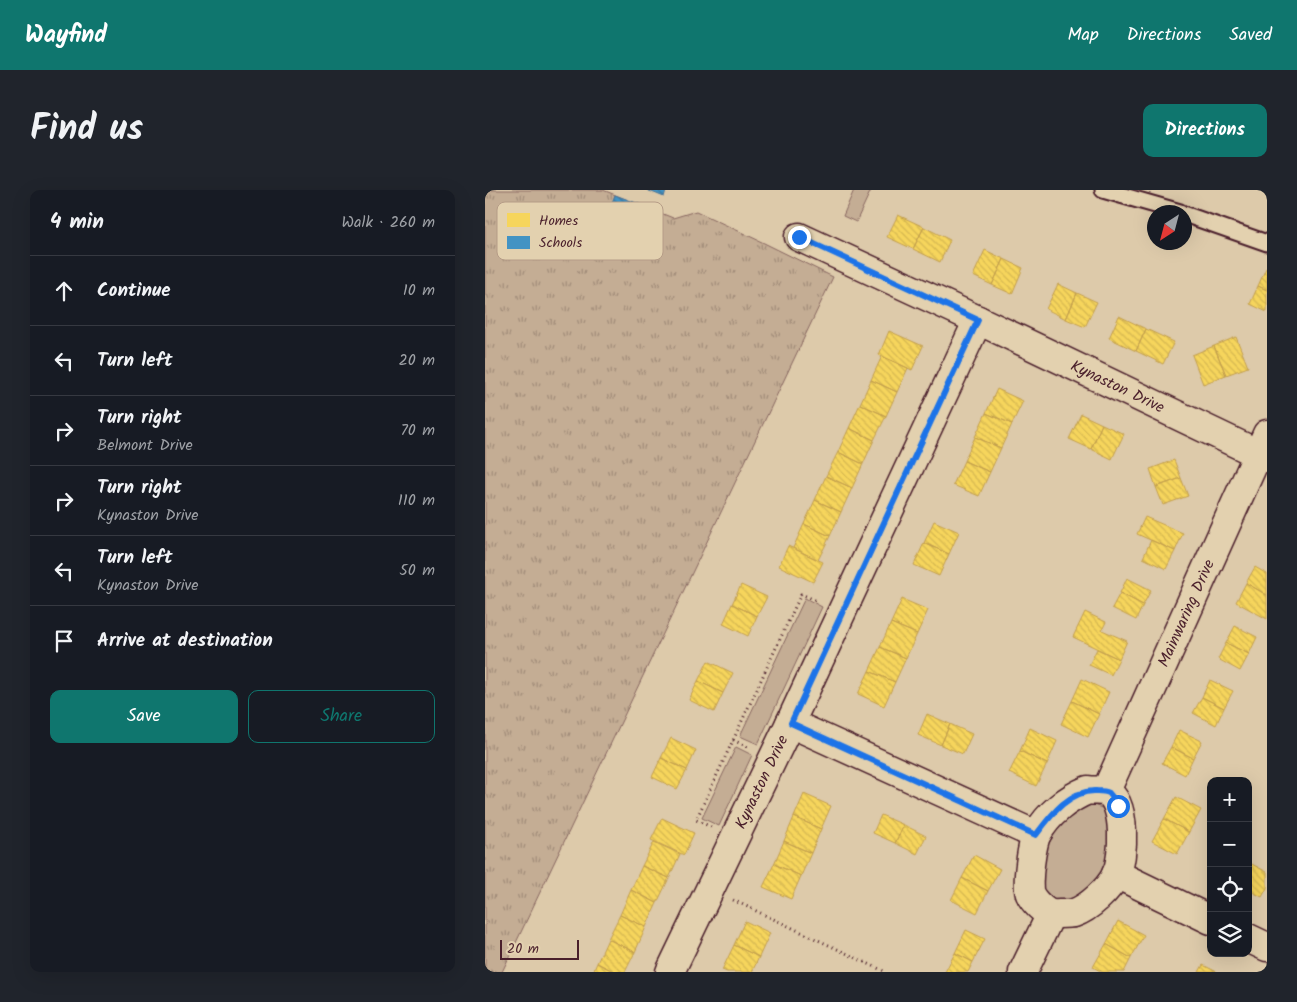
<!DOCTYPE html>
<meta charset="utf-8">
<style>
body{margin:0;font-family:Kalam,sans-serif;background:#20242c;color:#f1f3f6}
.controls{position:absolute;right:15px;bottom:15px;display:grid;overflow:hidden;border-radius:10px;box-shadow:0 5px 20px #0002}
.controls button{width:45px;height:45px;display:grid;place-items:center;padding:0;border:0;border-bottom:1px solid #363941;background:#171b24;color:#f1f3f6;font:25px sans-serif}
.compass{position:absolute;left:662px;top:15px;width:45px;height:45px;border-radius:50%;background:#171b24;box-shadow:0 5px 20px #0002;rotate:216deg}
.scale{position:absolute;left:15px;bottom:12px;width:79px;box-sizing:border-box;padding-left:5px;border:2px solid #4a1f2b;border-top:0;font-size:14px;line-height:18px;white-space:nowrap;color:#4a1f2b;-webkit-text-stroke:4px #e3d1af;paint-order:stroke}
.stop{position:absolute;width:15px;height:15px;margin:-11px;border:4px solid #1a73e8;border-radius:50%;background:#fff}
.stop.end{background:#1a73e8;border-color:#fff;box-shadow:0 1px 5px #0008}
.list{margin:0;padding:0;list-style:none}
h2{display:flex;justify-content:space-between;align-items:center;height:65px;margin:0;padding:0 20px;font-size:21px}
h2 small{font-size:16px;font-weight:400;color:#9ea1a6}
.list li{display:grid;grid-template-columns:32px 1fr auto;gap:15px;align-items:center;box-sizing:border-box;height:70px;padding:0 20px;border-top:1px solid #363941}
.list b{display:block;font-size:19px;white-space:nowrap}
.list p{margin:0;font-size:16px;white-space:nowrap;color:#9ea1a6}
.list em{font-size:16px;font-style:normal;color:#9ea1a6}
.actions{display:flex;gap:10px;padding:15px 20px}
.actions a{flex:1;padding:11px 0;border:1px solid #0f766e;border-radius:10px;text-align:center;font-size:18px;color:#0f766e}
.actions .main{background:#0f766e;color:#fff}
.icon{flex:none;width:28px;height:28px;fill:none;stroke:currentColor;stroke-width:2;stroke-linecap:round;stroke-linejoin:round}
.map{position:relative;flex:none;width:782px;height:782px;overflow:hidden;border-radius:10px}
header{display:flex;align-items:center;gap:30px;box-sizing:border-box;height:70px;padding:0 25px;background:#0f766e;color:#fff}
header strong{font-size:24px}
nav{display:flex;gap:28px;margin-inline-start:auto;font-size:18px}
.intro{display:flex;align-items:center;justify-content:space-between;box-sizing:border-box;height:120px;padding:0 30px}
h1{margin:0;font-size:35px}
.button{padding:12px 22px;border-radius:10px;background:#0f766e;color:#fff;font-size:18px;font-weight:700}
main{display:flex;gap:30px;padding:0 30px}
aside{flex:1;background:#171b24;border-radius:10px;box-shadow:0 5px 20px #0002}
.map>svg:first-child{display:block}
.grass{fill:#c4ad94;stroke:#876660}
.park{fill:url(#park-tufts);stroke:#876660}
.homes{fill:url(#homes-back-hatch);stroke:#c29e4d}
.schools{fill:url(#schools-back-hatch);stroke:#457095}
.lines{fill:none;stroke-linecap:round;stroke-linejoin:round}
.lane-casing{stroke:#4a1f2b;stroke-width:19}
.street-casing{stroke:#4a1f2b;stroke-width:31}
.path{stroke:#4a1f2b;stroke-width:3;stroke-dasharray:1 4;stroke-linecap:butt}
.lane{stroke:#e3d1af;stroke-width:15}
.street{stroke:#e3d1af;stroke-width:28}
.route{stroke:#1a73e8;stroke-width:6}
.labels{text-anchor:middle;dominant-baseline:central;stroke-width:5;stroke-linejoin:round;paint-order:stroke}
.street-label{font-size:16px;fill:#4a1f2b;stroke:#e3d1af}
.key{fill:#e3d1af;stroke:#b59c87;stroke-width:1}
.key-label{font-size:14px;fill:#4a1f2b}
</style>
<header>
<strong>Wayfind</strong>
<nav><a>Map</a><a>Directions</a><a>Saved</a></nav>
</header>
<div class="intro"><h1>Find us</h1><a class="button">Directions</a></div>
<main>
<aside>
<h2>4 min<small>Walk · 260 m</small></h2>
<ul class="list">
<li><svg class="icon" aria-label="ahead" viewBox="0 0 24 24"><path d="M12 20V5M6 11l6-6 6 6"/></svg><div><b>Continue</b></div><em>10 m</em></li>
<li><svg class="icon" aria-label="left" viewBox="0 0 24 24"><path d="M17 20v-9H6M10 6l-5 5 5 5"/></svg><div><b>Turn left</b></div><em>20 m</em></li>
<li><svg class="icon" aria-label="right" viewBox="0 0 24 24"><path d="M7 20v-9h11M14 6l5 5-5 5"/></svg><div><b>Turn right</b><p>Belmont Drive</p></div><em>70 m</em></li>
<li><svg class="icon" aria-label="right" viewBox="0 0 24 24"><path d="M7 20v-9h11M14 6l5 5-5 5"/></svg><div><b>Turn right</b><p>Kynaston Drive</p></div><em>110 m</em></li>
<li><svg class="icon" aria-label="left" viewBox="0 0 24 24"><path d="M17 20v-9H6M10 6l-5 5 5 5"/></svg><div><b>Turn left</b><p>Kynaston Drive</p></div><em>50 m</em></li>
<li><svg class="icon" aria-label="arrive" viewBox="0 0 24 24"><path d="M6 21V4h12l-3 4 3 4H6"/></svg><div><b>Arrive at destination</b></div></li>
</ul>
<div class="actions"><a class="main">Save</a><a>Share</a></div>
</aside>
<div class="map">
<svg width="782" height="782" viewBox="0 0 782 782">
<defs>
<pattern id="park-tufts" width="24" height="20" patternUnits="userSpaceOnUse" patternTransform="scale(1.25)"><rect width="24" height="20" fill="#c4ad94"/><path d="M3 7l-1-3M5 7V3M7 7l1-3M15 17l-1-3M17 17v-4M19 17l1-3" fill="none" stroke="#a18c79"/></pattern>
<pattern id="homes-back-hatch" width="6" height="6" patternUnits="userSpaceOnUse" patternTransform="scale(1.25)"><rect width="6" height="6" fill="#f6d55c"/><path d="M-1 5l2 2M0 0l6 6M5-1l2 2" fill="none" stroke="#d4b650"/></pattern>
<pattern id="schools-back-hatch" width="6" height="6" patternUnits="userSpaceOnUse" patternTransform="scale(1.25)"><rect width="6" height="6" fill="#4393c3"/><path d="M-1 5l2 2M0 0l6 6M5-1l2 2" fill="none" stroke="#3a779f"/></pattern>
</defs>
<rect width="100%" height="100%" fill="#ddcaaa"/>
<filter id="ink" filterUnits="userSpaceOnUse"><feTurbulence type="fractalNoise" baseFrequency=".02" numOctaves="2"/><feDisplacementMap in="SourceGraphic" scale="10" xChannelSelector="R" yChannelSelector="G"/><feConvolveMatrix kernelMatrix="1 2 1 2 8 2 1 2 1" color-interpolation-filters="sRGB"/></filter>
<g filter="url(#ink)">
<path class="grass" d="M369 0H386L371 32 358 26Z
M320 408 337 417 273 554 255 546Z
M251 557 267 565 234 636 217 628Z
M605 614 617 618 625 625 624 674 602 703 574 715C557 704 557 702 557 683 557 652 578 627 605 614Z"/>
<path class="park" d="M0 0H118L188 28 211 21 279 53 348 87 17 782H0Z"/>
<path class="homes" d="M413 25 439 37 428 59 402 47Z
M439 37 465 50 455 72 428 59Z
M500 60 519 69 507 95 488 86Z
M519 69 538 78 527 104 507 95Z
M781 78H782V100L773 96Z
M573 94 592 103 581 129 561 119Z
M773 96 782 100V122L765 114Z
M592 103 612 112 600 137 581 129Z
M634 126 661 139 651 161 624 148Z
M661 139 689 152 678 174 651 161Z
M404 141 438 156 427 180 394 165Z
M751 147 763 177 741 185 729 156Z
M729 156 741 185 718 194 707 165Z
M397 166 423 178 412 202 386 190Z
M386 190 412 202 401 226 375 214Z
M512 199 538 211 527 234 501 223Z
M375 214 401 226 389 250 364 238Z
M501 223 527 234 516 258 490 247Z
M596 224 617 234 606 259 584 249Z
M617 234 639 244 627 269 606 259Z
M364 238 389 250 378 274 353 262Z
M490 247 516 258 505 282 479 271Z
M353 262 378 274 367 298 341 286Z
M689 270 696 288 671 297 665 279Z
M479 271 505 282 494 306 468 295Z
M341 286 367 298 356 322 330 310Z
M696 288 703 306 678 315 671 297Z
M330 310 356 322 345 346 319 334Z
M660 327 698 343 690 361 652 344Z
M449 331 474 342 464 364 439 353Z
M319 334 345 346 333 370 308 358Z
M666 350 690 361 681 379 658 368Z
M439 353 464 364 454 386 429 375Z
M303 356 338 372 328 392 294 376Z
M770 377 782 384V405L761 393Z
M642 388 666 400 658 415 635 403Z
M761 393 782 405V429L751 412Z
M256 395 282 407 272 426 247 414Z
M635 403 658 415 651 430 627 418Z
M417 409 443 420 432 444 406 433Z
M247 414 272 426 263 446 238 434Z
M600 422 621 432 617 440 642 451 634 469 588 447Z
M406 433 432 444 421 468 395 457Z
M750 436 772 447 764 464 741 453Z
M741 453 764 464 755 481 733 469Z
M395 457 421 468 410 492 384 481Z
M612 459 634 469 626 485 604 475Z
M223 471 248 483 238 503 213 491Z
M384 481 410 492 399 516 373 504Z
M597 489 624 502 614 524 587 511Z
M725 490 748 501 739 518 717 507Z
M213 491 238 503 229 522 204 510Z
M717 507 739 518 731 535 708 523Z
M587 511 614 524 603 547 576 534Z
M442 524 465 534 456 555 433 545Z
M465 534 487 544 478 564 456 555Z
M545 538 572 551 562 574 535 561Z
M694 540 717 551 708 568 686 557Z
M186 548 211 560 202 580 176 568Z
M686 557 708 568 700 585 677 573Z
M535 561 562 574 551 596 524 583Z
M176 568 202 580 192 599 167 587Z
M319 604 346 616 336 639 309 627Z
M691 607 716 620 704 642 679 629Z
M396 625 419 635 410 653 388 643Z
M309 627 336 639 326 663 299 651Z
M177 628 209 643 199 665 166 650Z
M679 629 704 642 692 664 667 651Z
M419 635 441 646 432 664 410 653Z
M299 651 326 663 316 686 289 674Z
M169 652 195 664 184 688 157 676Z
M489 665 515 679 503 701 477 688Z
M763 672 782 682V698L777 707 763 700Z
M289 674 316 686 306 709 278 697Z
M157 676 184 688 172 713 146 700Z
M477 688 503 701 492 723 466 710Z
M146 700 172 713 161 737 135 725Z
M135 725 161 737 150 762 123 749Z
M260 731 285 743 274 767 249 755Z
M633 731 659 745 646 768 621 754Z
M481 740 500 749 488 772 470 763Z
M123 749 150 762 140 782H130L112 773Z
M621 754 646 768 639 782H617L608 777Z
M249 755 274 767 267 782H242L237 780Z
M470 763 488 772 483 782H460Z
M112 773 130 782H108Z
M718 775 732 782H714Z"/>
<path class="schools" d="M162 0H181L179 7Z
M130 5 157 15 148 38 121 28Z"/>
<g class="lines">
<defs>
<path id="lane" d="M618 0 695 22
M699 24 782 53"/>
<g id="street">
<path id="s1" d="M314 47 493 130 782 268"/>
<path d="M305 533 551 645"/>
<path d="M603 600C609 601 617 600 622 602 642 613 639 668 631 685 624 699 604 718 589 723 585 724 579 724 574 724 572 724 569 725 566 724 559 722 548 711 545 704 541 695 547 652 552 644 563 624 583 608 603 600Z"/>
<path id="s2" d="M621 601 782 244"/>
<path d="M631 684 726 730"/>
<path d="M763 748 782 757"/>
<path id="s3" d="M185 782 305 533 493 130"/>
<path d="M538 782 566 724"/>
</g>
</defs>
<use href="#lane" class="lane-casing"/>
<use href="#street" class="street-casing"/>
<path class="path" d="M248 550 263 557
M226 637 211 630 316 404 332 411
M248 710 401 782"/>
<use href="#lane" class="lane"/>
<use href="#street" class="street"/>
</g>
</g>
<g class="lines" filter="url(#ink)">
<path class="route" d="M314 47 493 130 306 533 551 645C566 625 585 599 612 601 617 601 620 601 624 603 628 607 630 612 633 616"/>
</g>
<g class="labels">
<g class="street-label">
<text stroke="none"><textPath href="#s1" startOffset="352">Kynaston Drive</textPath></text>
<text stroke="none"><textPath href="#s2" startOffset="195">Mainwaring Drive</textPath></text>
<text stroke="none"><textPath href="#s3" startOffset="211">Kynaston Drive</textPath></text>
</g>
</g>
<rect x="12" y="12" width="166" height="58" rx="8" class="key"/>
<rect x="22" y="23" width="23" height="14" fill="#f6d55c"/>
<rect x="22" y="46" width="23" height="13" fill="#4393c3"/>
<g class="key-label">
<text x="54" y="35">Homes</text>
<text x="54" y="57">Schools</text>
</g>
</svg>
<div class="controls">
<button>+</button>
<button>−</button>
<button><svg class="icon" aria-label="locate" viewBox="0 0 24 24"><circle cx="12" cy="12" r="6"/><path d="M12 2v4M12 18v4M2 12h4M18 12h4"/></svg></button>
<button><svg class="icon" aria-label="layers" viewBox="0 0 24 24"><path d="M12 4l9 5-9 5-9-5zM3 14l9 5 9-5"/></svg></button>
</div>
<svg class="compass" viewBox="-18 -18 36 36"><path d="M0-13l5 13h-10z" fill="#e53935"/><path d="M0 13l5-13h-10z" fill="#9ea1a6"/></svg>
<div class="scale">20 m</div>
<div class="stop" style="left:633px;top:616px"></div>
<div class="stop end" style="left:314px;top:47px"></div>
</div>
</main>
